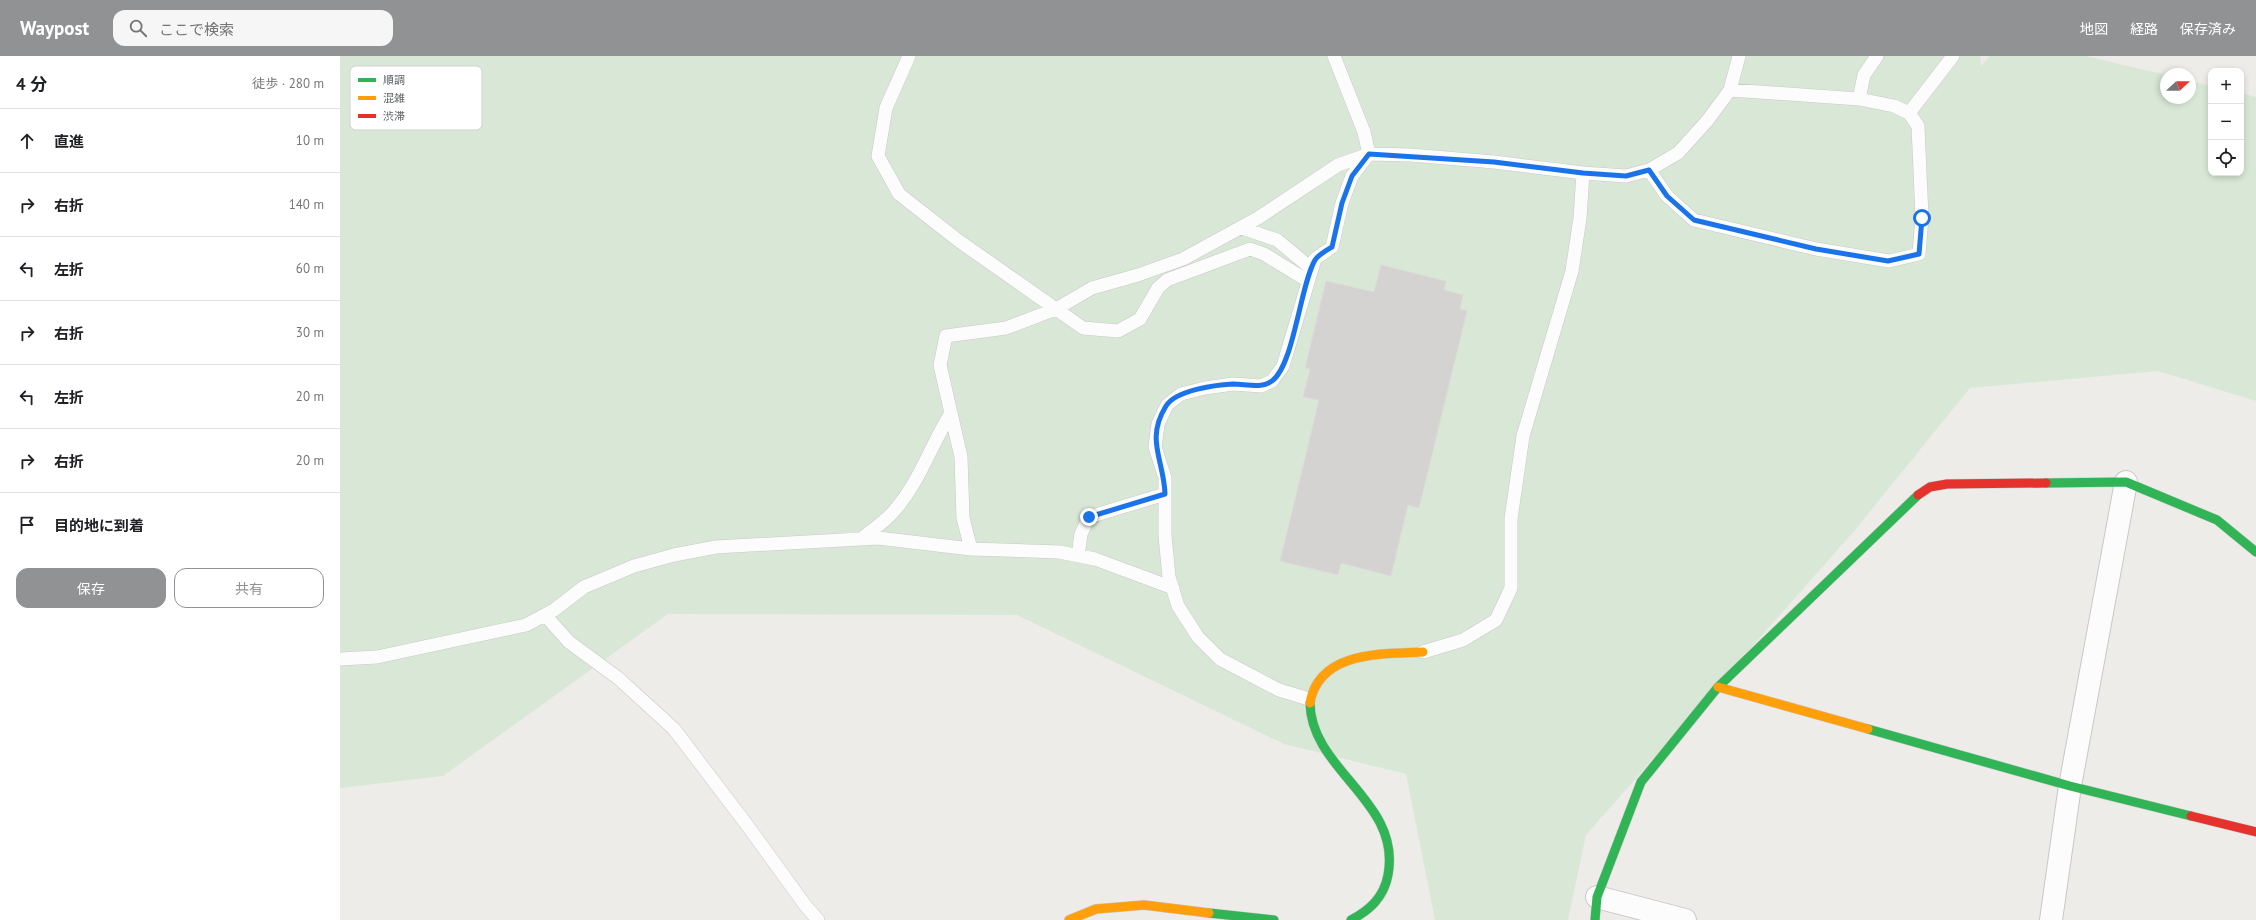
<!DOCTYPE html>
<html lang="ja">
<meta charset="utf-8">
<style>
body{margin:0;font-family:"PT Sans","Noto Sans JP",sans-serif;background:#f6f6f6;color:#202124}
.controls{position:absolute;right:12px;top:12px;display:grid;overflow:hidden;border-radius:8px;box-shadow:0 2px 6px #0003}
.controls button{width:36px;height:36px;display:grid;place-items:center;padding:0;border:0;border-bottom:1px solid #e0e0e0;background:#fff;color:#202124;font:20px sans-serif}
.compass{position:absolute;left:1820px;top:12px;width:36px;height:36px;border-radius:50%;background:#fff;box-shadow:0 2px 6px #0003;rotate:68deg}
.stop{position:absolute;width:12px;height:12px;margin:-9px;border:3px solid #1a73e8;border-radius:50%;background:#fff}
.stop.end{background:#1a73e8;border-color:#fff;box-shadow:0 1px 4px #0008}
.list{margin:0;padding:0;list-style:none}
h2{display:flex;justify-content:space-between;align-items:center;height:52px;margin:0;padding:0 16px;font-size:17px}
h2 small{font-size:13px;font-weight:400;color:#757577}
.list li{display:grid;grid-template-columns:26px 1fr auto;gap:12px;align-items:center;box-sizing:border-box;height:64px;padding:0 16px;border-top:1px solid #e0e0e0}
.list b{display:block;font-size:15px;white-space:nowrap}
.list em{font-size:13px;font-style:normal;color:#757577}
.actions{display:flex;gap:8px;padding:12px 16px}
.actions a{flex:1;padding:9px 0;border:1px solid #919294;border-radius:12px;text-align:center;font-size:14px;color:#919294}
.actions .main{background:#919294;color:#fff}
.icon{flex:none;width:22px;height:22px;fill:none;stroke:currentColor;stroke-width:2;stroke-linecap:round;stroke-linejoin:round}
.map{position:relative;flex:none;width:1916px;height:864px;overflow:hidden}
header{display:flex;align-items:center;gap:24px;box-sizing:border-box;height:56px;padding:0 20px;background:#919294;color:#fff}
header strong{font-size:19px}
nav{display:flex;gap:22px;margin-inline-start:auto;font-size:14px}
.search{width:280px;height:36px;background:#f6f6f6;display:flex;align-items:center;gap:10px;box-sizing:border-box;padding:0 14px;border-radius:12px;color:#757577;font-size:15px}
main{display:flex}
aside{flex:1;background:#fff}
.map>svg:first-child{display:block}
.green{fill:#d9e8d6}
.building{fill:#d4d3d2;stroke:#dcdbd8}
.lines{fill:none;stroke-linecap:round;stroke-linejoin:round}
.lane-casing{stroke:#c8c8c8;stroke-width:14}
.street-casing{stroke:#c8c8c8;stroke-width:24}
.fast-casing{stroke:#cacaca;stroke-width:10}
.slow-casing{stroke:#cacaca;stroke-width:10}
.jam-casing{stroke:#cacaca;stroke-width:10}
.lane{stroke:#fcfcfc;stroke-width:13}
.street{stroke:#fcfcfc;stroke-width:22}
.fast{stroke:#30b455;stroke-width:9}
.slow{stroke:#ff9f0a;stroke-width:9}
.jam{stroke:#e5322d;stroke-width:9}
.route{stroke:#1a73e8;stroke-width:5}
.key{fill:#fff;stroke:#cfd0d1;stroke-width:1}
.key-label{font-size:11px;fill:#5f6266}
</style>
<header>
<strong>Waypost</strong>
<div class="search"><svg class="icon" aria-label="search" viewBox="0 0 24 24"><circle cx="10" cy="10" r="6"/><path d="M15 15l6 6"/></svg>ここで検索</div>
<nav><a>地図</a><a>経路</a><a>保存済み</a></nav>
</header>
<main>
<aside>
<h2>4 分<small>徒歩 · 280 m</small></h2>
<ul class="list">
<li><svg class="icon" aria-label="ahead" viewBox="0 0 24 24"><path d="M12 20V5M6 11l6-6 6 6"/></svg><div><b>直進</b></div><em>10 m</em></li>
<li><svg class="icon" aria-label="right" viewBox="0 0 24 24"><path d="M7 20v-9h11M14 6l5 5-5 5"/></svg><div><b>右折</b></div><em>140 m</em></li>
<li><svg class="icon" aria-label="left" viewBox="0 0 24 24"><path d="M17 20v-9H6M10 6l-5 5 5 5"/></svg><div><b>左折</b></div><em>60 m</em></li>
<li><svg class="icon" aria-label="right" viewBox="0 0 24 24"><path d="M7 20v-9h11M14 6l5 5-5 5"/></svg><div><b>右折</b></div><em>30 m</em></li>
<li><svg class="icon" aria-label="left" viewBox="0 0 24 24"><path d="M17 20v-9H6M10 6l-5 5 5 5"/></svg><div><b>左折</b></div><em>20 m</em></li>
<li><svg class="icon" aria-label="right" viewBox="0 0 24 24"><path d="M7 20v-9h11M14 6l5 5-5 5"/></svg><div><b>右折</b></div><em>20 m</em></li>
<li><svg class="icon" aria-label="arrive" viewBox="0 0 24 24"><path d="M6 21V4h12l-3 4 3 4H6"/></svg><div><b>目的地に到着</b></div></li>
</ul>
<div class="actions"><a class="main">保存</a><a>共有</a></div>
</aside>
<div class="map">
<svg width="1916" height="864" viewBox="0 0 1916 864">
<rect width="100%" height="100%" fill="#edece9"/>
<path class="green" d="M0 0H1640L1641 10 1650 0H1746L1826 19V42H1850V25L1871 30V117H1901V37L1916 41V345L1818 315 1630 332 1515 474 1246 779 1228 864H1095L1066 718 944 688 677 559 328 558 103 720 0 732Z"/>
<path class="building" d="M1041 209 1106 225 1104 234 1123 239 1120 253 1127 255 1079 452 1068 449 1051 520 1001 507 998 519 940 505 979 344 963 341 970 313 965 312 986 225 1034 236Z"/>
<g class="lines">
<defs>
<path id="lane" d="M569 0 546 52 538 100 559 138 619 185 743 272 778 275 800 263 818 232 827 224 910 193 924 198 968 225
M1390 34 1519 43
M1569 57 1613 0
M1309 114 1327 140 1354 164 1476 193 1549 205 1579 198 1582 161 1578 70 1569 57 1554 50 1519 43 1524 19 1537 0
M902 172 937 184 972 213
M521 483C532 474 545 466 554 455 579 427 591 389 611 357
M631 493 623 462 621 401 600 309 606 280 666 272 716 253 752 232 798 219 843 203 918 162 998 109 1029 98 1070 99 1154 106 1243 117 1286 120 1309 114 1338 97 1367 65 1390 34 1399 0
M738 500 741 478 749 461 825 438
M205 559 229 586 278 622 334 673 407 769 465 849 478 864
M1083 596 1123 584 1156 564 1171 532V463L1183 380 1232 215 1240 162 1243 117
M0 603 37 601 186 569 214 554 244 531 294 510 334 499 376 491 538 482 631 493 719 496 755 503 833 532
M969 643 939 634 880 603 858 581 838 550 829 521 825 480V422L815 391 818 368 827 349 841 338 865 332 893 328 921 330 932 325 943 310 975 203 992 191 1002 147 1012 120 1029 98 1024 76 994 0"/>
<path id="street" d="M1257 841 1345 864
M1711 864 1730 730 1786 426"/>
<path id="fast" d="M1706 427 1786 426 1877 464 1916 496
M970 647C971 715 1062 745 1048 819 1044 841 1030 854 1011 864
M1528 673 1730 730 1851 760
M869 857 934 864
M1255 864 1257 841 1301 726 1378 631 1578 439"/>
<path id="slow" d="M1378 631 1528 673
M970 647C979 595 1042 598 1083 596
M729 864 756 853 804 849 869 857"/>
<path id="jam" d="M1578 439 1590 431 1607 428 1706 427
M1851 760 1916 776"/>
</defs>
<use href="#lane" class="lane-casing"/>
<use href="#street" class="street-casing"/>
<use href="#fast" class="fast-casing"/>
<use href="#slow" class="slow-casing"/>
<use href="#jam" class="jam-casing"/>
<use href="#lane" class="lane"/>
<use href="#street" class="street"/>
<use href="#fast" class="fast"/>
<use href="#slow" class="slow"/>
<use href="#jam" class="jam"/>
</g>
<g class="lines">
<path class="route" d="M749 461 825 438C824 404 805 384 826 350 836 334 875 329 893 328 906 328 921 333 932 325 954 309 960 230 975 204 978 199 987 194 992 191L1002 147 1012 120 1029 98 1154 106 1243 117 1286 120 1309 114 1327 140 1354 164 1476 193 1548 205 1579 198 1582 162"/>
</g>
<rect x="10" y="10" width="132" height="64" rx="6" class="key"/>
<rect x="18" y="22" width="18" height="4" fill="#30b455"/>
<rect x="18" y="40" width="18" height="4" fill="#ff9f0a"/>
<rect x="18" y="58" width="18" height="4" fill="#e5322d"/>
<g class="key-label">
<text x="43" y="28">順調</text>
<text x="43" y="46">混雑</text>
<text x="43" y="64">渋滞</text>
</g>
</svg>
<div class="controls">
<button>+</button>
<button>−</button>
<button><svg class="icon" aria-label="locate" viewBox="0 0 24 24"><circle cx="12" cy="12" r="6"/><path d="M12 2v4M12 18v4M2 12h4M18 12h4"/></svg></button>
</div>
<svg class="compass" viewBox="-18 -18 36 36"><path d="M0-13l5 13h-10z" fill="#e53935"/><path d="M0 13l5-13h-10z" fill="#757577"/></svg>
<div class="stop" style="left:1582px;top:162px"></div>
<div class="stop end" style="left:749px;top:461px"></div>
</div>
</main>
